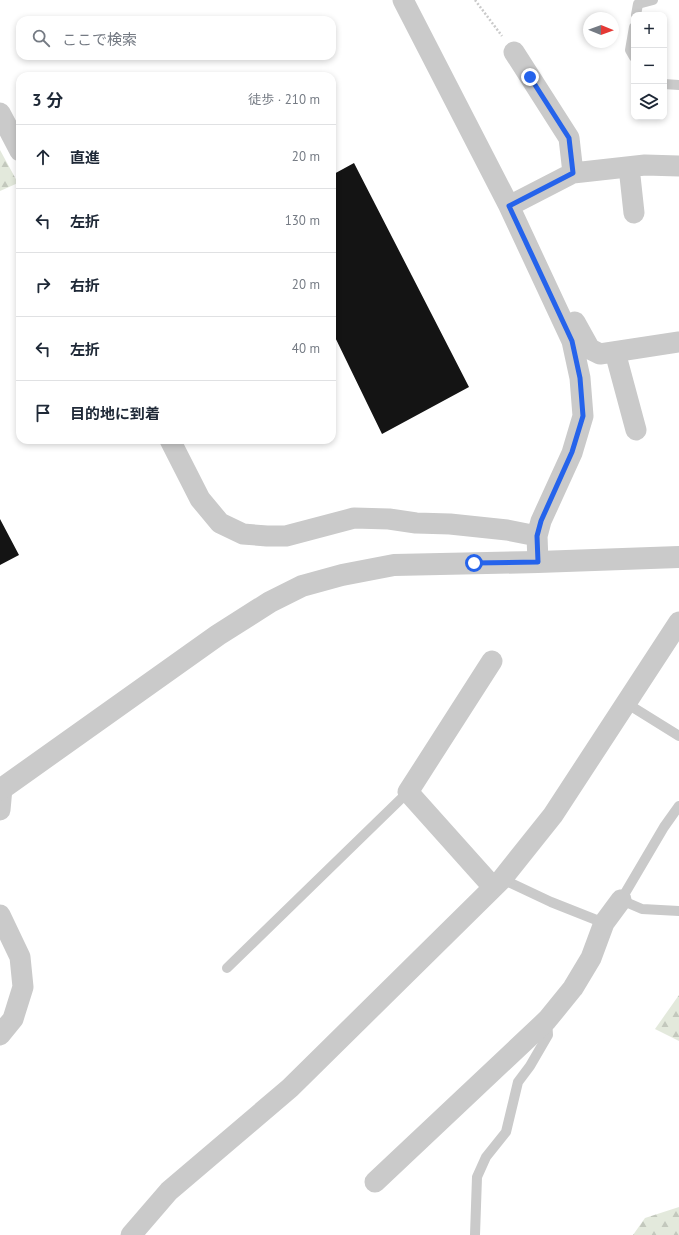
<!DOCTYPE html>
<html lang="ja">
<meta charset="utf-8">
<style>
body{margin:0;font-family:"PT Sans","Noto Sans JP",sans-serif;background:#f6f6f7;color:#1f2937}
.controls{position:absolute;right:12px;top:12px;display:grid;overflow:hidden;border-radius:8px;box-shadow:0 2px 6px #0003}
.controls button{width:36px;height:36px;display:grid;place-items:center;padding:0;border:0;border-bottom:1px solid #e0e1e3;background:#fff;color:#1f2937;font:20px sans-serif}
.compass{position:absolute;left:583px;top:12px;width:36px;height:36px;border-radius:50%;background:#fff;box-shadow:0 2px 6px #0003;rotate:91deg}
.stop{position:absolute;width:12px;height:12px;margin:-9px;border:3px solid #2563eb;border-radius:50%;background:#fff}
.stop.end{background:#2563eb;border-color:#fff;box-shadow:0 1px 4px #0008}
.list{margin:0;padding:0;list-style:none}
h2{display:flex;justify-content:space-between;align-items:center;height:52px;margin:0;padding:0 16px;font-size:17px}
h2 small{font-size:13px;font-weight:400;color:#747a83}
.list li{display:grid;grid-template-columns:26px 1fr auto;gap:12px;align-items:center;box-sizing:border-box;height:64px;padding:0 16px;border-top:1px solid #e0e1e3}
.list b{display:block;font-size:15px;white-space:nowrap}
.list em{font-size:13px;font-style:normal;color:#747a83}
.icon{flex:none;width:22px;height:22px;fill:none;stroke:currentColor;stroke-width:2;stroke-linecap:round;stroke-linejoin:round}
.map{position:relative;flex:none;width:679px;height:1235px;overflow:hidden}
.search{position:absolute;background:#fff;box-shadow:0 2px 6px #0003;left:16px;top:16px;width:320px;height:44px;display:flex;align-items:center;gap:10px;box-sizing:border-box;padding:0 14px;border-radius:12px;color:#747a83;font-size:15px}
.panel{position:absolute;background:#fff;box-shadow:0 2px 6px #0003;left:16px;top:72px;width:320px;height:372px;border-radius:12px}
.map>svg:first-child{display:block}
.forest{fill:url(#forest-firs)}
.building{fill:#141414}
.lines{fill:none;stroke-linecap:round;stroke-linejoin:round}
.path{stroke:#cacaca;stroke-width:2.5;stroke-dasharray:2 2;stroke-linecap:butt}
.service{stroke:#cacaca;stroke-width:10}
.minor{stroke:#cacaca;stroke-width:21}
.tertiary{stroke:#cacaca;stroke-width:22}
.route{stroke:#2563eb;stroke-width:5}
</style>
<div class="map">
<svg width="679" height="1235" viewBox="0 0 679 1235">
<defs>
<pattern id="forest-firs" width="22" height="20" patternUnits="userSpaceOnUse"><rect width="22" height="20" fill="#e3e9dc"/><path d="M5 1l3.5 6h-7zM16 11l3.5 6h-7z" fill="#c3c8bd"/></pattern>
</defs>
<rect width="100%" height="100%" fill="#fff"/>
<path class="forest" d="M0 150 18 183 0 191Z
M679 995V1041L655 1029Z
M679 1207V1235H633L645 1218Z"/>
<path class="building" d="M354 163 469 387 382 434 332 331V175Z
M0 519 19 555 0 565Z"/>
<g class="lines">
<path class="path" d="M475 0 502 36"/>
<path class="service" d="M636 15 638 4 653 0
M634 27 630 50 634 57
M664 84 679 85
M626 703 679 736
M679 806 664 827 621 900 642 909 679 911
M502 879 551 902 604 923
M227 968 408 792
M475 1235 477 1177 486 1157 506 1132 518 1082 530 1066 548 1035 547 1020"/>
<path class="minor" d="M403 0 509 206 572 341 580 378 583 416 572 453 541 521 537 536 538 562
M514 52 569 138 573 173
M0 113 20 151
M629 167 634 213
M509 206 573 173 645 165 679 166
M575 322 590 349 600 354 679 342
M615 352 636 430
M170 440 200 499 220 523 243 534 267 536H286L354 518 389 519 416 523 450 524 507 530 537 536
M492 661 408 792 493 887
M0 810 2 788
M0 915 20 957 23 987 13 1019 0 1035
M375 1182 547 1020 573 988 591 958 604 923 621 900
M131 1235 169 1191 290 1088 502 879 553 815 679 622"/>
<path class="tertiary" d="M0 790 218 635 270 602 302 586 342 575 394 565 538 562 679 557"/>
</g>
<g class="lines">
<path class="route" d="M474 563 538 562 537 536 541 521 572 452 583 416 580 378 572 341 509 206 573 173 569 138 530 77"/>
</g>
</svg>
<div class="controls">
<button>+</button>
<button>−</button>
<button><svg class="icon" aria-label="layers" viewBox="0 0 24 24"><path d="M12 4l9 5-9 5-9-5zM3 14l9 5 9-5"/></svg></button>
</div>
<svg class="compass" viewBox="-18 -18 36 36"><path d="M0-13l5 13h-10z" fill="#e53935"/><path d="M0 13l5-13h-10z" fill="#747a83"/></svg>
<div class="stop" style="left:474px;top:563px"></div>
<div class="stop end" style="left:530px;top:77px"></div>
<div class="search"><svg class="icon" aria-label="search" viewBox="0 0 24 24"><circle cx="10" cy="10" r="6"/><path d="M15 15l6 6"/></svg>ここで検索</div>
<section class="panel">
<h2>3 分<small>徒歩 · 210 m</small></h2>
<ul class="list">
<li><svg class="icon" aria-label="ahead" viewBox="0 0 24 24"><path d="M12 20V5M6 11l6-6 6 6"/></svg><div><b>直進</b></div><em>20 m</em></li>
<li><svg class="icon" aria-label="left" viewBox="0 0 24 24"><path d="M17 20v-9H6M10 6l-5 5 5 5"/></svg><div><b>左折</b></div><em>130 m</em></li>
<li><svg class="icon" aria-label="right" viewBox="0 0 24 24"><path d="M7 20v-9h11M14 6l5 5-5 5"/></svg><div><b>右折</b></div><em>20 m</em></li>
<li><svg class="icon" aria-label="left" viewBox="0 0 24 24"><path d="M17 20v-9H6M10 6l-5 5 5 5"/></svg><div><b>左折</b></div><em>40 m</em></li>
<li><svg class="icon" aria-label="arrive" viewBox="0 0 24 24"><path d="M6 21V4h12l-3 4 3 4H6"/></svg><div><b>目的地に到着</b></div></li>
</ul>
</section>
</div>
